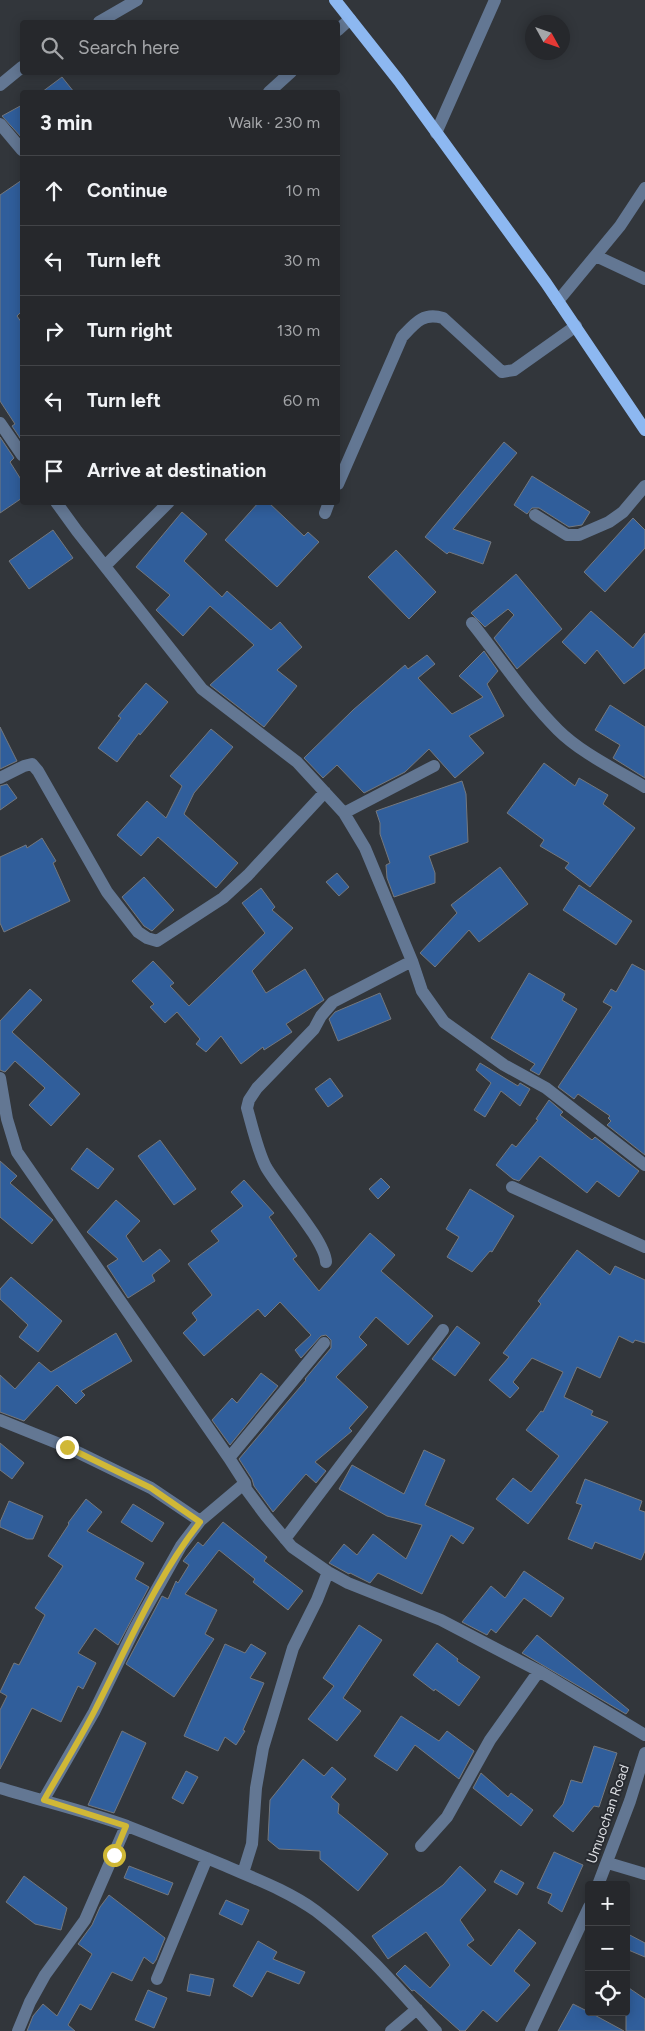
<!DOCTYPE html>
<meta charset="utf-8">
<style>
body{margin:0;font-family:Figtree,sans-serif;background:#2e3034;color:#f1f3f6}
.controls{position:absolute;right:15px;bottom:15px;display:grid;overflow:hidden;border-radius:5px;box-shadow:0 2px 12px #0003}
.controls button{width:45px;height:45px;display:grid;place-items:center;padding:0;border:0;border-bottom:1px solid #424448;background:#26282c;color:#f1f3f6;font:25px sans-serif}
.compass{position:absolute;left:525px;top:15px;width:45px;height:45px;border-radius:50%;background:#26282c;box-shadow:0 2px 12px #0003;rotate:130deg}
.stop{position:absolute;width:15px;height:15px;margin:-11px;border:4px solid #d0b836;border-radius:50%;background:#fff}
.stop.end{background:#d0b836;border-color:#fff;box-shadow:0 1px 5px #0008}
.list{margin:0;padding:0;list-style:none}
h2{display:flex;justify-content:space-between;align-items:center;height:65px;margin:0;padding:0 20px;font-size:21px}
h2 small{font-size:16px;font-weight:400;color:#a4a6a9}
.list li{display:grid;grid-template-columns:32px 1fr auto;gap:15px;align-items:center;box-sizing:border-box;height:70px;padding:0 20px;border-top:1px solid #424448}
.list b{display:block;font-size:19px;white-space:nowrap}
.list em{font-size:16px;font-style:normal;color:#a4a6a9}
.icon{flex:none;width:28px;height:28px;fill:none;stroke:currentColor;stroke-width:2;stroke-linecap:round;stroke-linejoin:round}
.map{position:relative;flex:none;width:645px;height:2031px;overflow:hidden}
.search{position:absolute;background:#26282c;box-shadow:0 2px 12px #0003;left:20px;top:20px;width:320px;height:55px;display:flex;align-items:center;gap:12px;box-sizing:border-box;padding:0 18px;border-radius:5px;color:#a4a6a9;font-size:19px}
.panel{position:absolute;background:#26282c;box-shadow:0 2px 12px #0003;left:20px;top:90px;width:320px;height:415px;border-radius:5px}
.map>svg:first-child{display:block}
.building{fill:#305e9b;stroke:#74787e}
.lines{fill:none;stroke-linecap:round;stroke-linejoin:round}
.minor{stroke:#637793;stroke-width:12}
.major{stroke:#8db8f1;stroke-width:12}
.route{stroke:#d0b836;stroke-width:6}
.labels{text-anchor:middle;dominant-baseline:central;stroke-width:4;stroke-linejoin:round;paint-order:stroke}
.street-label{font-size:14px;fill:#dbdde1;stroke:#282b31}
</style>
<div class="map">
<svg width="645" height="2031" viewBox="0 0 645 2031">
<rect width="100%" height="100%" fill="#32363b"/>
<path class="building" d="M62 77 74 92H42Z
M22 105V138L2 116Z
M22 180V311L17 316 22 323V441L12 426 15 424 0 401V195Z
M0 437 14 458 10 462 22 481V498L0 513Z
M504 442 517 453 453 529 491 542 483 564 449 552 447 554 425 537Z
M532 476 590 512 582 525 569 527 539 508H532L527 514 514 505Z
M259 502H268L304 536 308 532 319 542 277 587 225 540Z
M182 512 207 534 184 561 222 597 227 591 271 630 280 622 302 647 277 670 297 686 264 727 210 685 254 645 210 606 183 636 156 610 170 595 136 567Z
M633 518 645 530V548L605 592 584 572Z
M53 530 73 558 29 589 9 561Z
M396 550 436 592 409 619 368 577Z
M516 574 562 629 517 669 494 638 514 615 508 609 485 627 471 613Z
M591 611 633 648 645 633V668L624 684 597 650 585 664 562 642Z
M484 651 498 671 487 684 504 716 469 736 484 753 455 778 429 749 405 772 364 793 337 765 323 778 304 758 353 710 405 665 408 669 427 655 435 664 418 678 452 714 483 697 459 676Z
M146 683 168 702 140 735 139 733 117 762 98 748 121 718 118 716Z
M610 705 645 727V778L613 758 620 745 595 730Z
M0 727 17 761 0 769Z
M211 729 233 747 194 793 184 814 238 863 216 888 158 837 141 856 117 835 147 801 166 818 182 786 170 776Z
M544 763 575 786 579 778 608 795 603 804 635 828 590 887 565 868 569 863 540 846 544 840 507 813Z
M462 781 466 794 468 842 429 856 435 873V883L394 897 387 878 386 865 390 863 380 834V823L376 811Z
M7 784 17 798 0 810V786Z
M42 838 56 861 53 863 70 901 4 932 0 923V857L26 845 27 848Z
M500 867 528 904 479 942 469 930 435 967 420 953 457 913 451 905Z
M337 873 349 887 339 896 326 882Z
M144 877 174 910 152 931 144 926 122 897Z
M579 885 632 921 616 945 563 910Z
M261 888 275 907 272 910 293 928 252 971 266 993 305 969 324 1000 286 1024 292 1032 264 1050 263 1047 241 1064 221 1036 206 1052 196 1044 200 1039 177 1012 165 1023 150 1007 154 1004 132 981 153 961 174 983 170 986 189 1006 265 933 242 903Z
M632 964 645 971V1155L607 1125 611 1121 608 1118 610 1116 578 1094 574 1099 558 1087 612 1007 603 1002 611 989 616 992Z
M529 973 565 994 562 1000 577 1009 539 1075 530 1070 535 1064 491 1038Z
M30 989 42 1000 12 1032 80 1094 51 1126 29 1105 45 1088 15 1061 5 1072 0 1070V1021Z
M380 993 391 1019 338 1041 329 1019 335 1012Z
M480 1063 518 1086 520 1083 530 1089 520 1106 501 1091 485 1117 474 1110 491 1083 476 1070Z
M330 1078 343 1096 328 1107 315 1089Z
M549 1100 563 1112 560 1115 592 1140 595 1137 639 1171 619 1197 597 1181 587 1193 540 1156 519 1181 513 1179 496 1165 512 1144 516 1147 538 1120 536 1119Z
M160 1140 196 1189 174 1205 138 1156Z
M87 1148 114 1169 98 1189 71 1169Z
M0 1161 17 1176 10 1183 53 1220 32 1244 0 1217Z
M381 1178 390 1187 378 1199 369 1189Z
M244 1180 274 1213 269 1217 297 1256 293 1259 319 1291 370 1233 395 1255 381 1271 433 1316 408 1345 376 1317 359 1337 367 1345 336 1377 368 1407 349 1428 352 1431 315 1462 326 1471 316 1483 306 1474 273 1512 254 1486 252 1479 239 1459 306 1380 305 1379 331 1348V1340L326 1335 321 1336 301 1358 295 1350 311 1335 280 1302 265 1317 258 1309 204 1356 183 1333 197 1320 192 1313 212 1295 188 1264 219 1241 211 1231 243 1206 231 1192Z
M470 1189 514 1216 492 1252 490 1251 472 1272 447 1257 459 1237 446 1229Z
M116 1200 140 1221 126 1236 143 1262 160 1249 170 1261 152 1275 155 1281 128 1298 107 1266 118 1259 87 1232Z
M577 1250 610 1275 615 1266 645 1280V1343L635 1340 633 1343 619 1336 600 1378 577 1367 564 1397 593 1411 591 1415 608 1422 528 1524 496 1499 513 1478 531 1492 559 1456 526 1430 541 1411 543 1412 563 1372 532 1358 513 1382 519 1388 510 1398 489 1380 509 1357 503 1353 541 1304 538 1301Z
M11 1277 62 1321 38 1352 19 1337 28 1325 0 1299V1289Z
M457 1326 480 1343 455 1376 432 1359Z
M116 1333 132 1361 81 1391 85 1395 76 1404 57 1385 24 1421 0 1412V1375L15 1389 39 1362 51 1372Z
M261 1373 278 1386 230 1445 212 1420 232 1398 237 1403Z
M0 1443 24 1463 12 1479 0 1470Z
M424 1450 445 1460 425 1505 474 1528 463 1544 451 1535 422 1594 378 1573 370 1583 350 1573 349 1574 329 1563 344 1544 357 1555 373 1534 406 1559 422 1525 387 1516 339 1489 352 1465 404 1494Z
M585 1479 642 1501 639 1510 645 1512V1551L641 1560 595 1542 592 1549 568 1539 582 1505 576 1503Z
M86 1499 102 1512 87 1531 144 1563 135 1579 149 1587 118 1645 95 1628 78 1653 96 1663 83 1689 78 1686 61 1722 32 1708 0 1769V1710L7 1696 0 1692 14 1663 19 1665 45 1615 35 1608 63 1566 48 1556 69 1524 68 1523Z
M9 1501 43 1516 33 1539H27L0 1527V1522Z
M133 1504 164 1523 152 1542 121 1522Z
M223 1522 267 1557 264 1561 303 1591 288 1610 253 1582 255 1579 219 1550 185 1594 217 1610 205 1634 214 1639 174 1697 126 1664 162 1596 168 1599 176 1581 178 1583 189 1565 183 1561 198 1542 203 1546Z
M524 1571 564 1598 551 1617 524 1598 496 1633 491 1629 487 1635 462 1622 491 1586 505 1598Z
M359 1625 382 1640 343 1698 361 1711 337 1741 308 1719 334 1686 323 1678Z
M537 1635 629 1710 626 1714 522 1653Z
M437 1643 458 1659 457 1661 480 1677 459 1706 435 1689 434 1691 413 1675Z
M225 1644 245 1653 251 1644 266 1653 250 1678 264 1683 243 1730 245 1731 236 1745 225 1737 218 1751 184 1736Z
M401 1716 439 1741 447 1731 474 1751 459 1779 415 1745 397 1771 374 1756Z
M122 1731 146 1743 114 1813 88 1805Z
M594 1746 617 1753 599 1807 594 1806 573 1832 553 1816 563 1804 571 1780 582 1783Z
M303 1759 324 1776 332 1767 346 1779 331 1797 339 1804 338 1813 388 1854 358 1891 320 1859V1851L279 1849 268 1840 270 1800Z
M186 1771 198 1777 183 1804 172 1798Z
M481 1773 508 1797 511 1793 533 1810 521 1826 473 1788Z
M554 1852 583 1865 562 1912 548 1903 552 1894 537 1888Z
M129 1866 173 1883 168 1895 124 1878Z
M460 1866 486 1890 460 1920 474 1940 467 1945 491 1966 519 1929 536 1943 514 1971 530 1985 497 2022 483 2010 465 2031H460L414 1990 412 1991 396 1974 405 1965 430 1988 450 1965 426 1932 388 1959 372 1936 443 1885Z
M501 1870 524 1883 517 1895 494 1882Z
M24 1876 67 1908 61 1930 35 1924 6 1902Z
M109 1895 165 1938 156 1960 153 1964 144 1957 132 1981 112 1972 91 2010 80 2004 68 2025 75 2031H27L33 2016 43 2004 57 2016 92 1954 78 1944 92 1925 100 1907Z
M226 1900 249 1910 242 1925 219 1914Z
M626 1933 645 1943V1957L626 1949Z
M258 1941 277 1952 273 1959 305 1972 299 1984 267 1971 252 1997 233 1986Z
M190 1974 214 1979 210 1996 187 1991Z
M626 1986 645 1999V2031H626Z
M148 1990 167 1998 154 2028 135 2020Z
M573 2004 589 2012 624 2031H558Z"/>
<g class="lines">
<path class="minor" d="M99 22 137 0
M338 30 350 19
M0 85 22 67
M269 92 291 72
M0 124 22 150
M436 133 495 0
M596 256 645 279
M558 301 620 226 645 188
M0 423 22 455
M338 484 402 337C415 323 423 312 443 318L502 372 514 370 576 326
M56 502 77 531 202 689 297 762 344 813 365 848 412 961 422 991 444 1022 504 1065 546 1088 645 1165
M325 513 329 502
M535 515 567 535H579L609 522 623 512 645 486
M105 566 169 502
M472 623C500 658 526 698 558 730 581 753 617 770 645 787
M0 778 24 766 32 764 38 771 107 892 138 932 147 938 157 941 223 898 248 875 325 792
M344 813 434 766
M0 1078 7 1119 17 1152 229 1458 245 1483 246 1489 266 1516 292 1547 328 1572 348 1583 441 1620 539 1671 645 1735
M512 1187 645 1247
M326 1262C325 1240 279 1190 266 1167 258 1152 252 1126 247 1108L249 1100 257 1088 314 1029 321 1016 333 1002 412 961
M0 1420 67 1447 151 1488 200 1521
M229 1458 324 1343
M285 1539 443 1330
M0 1788C42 1801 85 1811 127 1826 158 1838 190 1851 221 1864 253 1878 287 1890 316 1911 361 1945 398 1988 436 2031
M44 1799 94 1712 135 1628 181 1546 200 1521 245 1483
M421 1846 447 1817 490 1740 539 1671
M608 1863 645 1874
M243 1873 252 1844 256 1788 263 1748 293 1648 317 1600 328 1572
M598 1885 630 1801 645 1753
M157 1979 207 1858
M18 2031 30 2002 45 1975 85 1920 126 1826
M391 2031 417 2009
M531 2031 589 1907"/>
<path class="major" d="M335 0 399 81 546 283 645 430"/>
</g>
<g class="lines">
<path class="route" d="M67 1447 151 1488 200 1522C156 1578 128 1646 95 1710 79 1741 61 1770 44 1800L126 1826 114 1855"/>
</g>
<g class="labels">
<g class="street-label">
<text transform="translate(608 1814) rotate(-71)">Umuochan Road</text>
</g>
</g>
</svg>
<div class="controls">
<button>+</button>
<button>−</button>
<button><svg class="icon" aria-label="locate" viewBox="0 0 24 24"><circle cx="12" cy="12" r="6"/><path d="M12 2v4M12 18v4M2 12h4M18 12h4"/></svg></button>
</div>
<svg class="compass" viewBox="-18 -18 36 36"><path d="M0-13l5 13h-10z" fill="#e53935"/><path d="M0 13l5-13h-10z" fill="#a4a6a9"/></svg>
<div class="stop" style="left:114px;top:1855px"></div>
<div class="stop end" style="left:67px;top:1447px"></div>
<div class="search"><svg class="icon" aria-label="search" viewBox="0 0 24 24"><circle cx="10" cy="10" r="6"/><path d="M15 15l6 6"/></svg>Search here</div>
<section class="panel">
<h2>3 min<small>Walk · 230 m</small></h2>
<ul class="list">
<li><svg class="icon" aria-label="ahead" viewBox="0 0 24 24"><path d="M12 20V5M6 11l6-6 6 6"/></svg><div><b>Continue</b></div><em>10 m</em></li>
<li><svg class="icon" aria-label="left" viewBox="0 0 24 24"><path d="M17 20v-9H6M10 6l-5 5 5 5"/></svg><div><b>Turn left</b></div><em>30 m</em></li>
<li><svg class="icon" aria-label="right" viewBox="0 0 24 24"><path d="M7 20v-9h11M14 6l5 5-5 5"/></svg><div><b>Turn right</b></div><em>130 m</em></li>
<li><svg class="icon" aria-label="left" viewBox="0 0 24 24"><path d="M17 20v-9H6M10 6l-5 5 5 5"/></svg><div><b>Turn left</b></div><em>60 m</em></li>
<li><svg class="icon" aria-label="arrive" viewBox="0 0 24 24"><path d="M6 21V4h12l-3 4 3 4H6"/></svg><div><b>Arrive at destination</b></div></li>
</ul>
</section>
</div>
